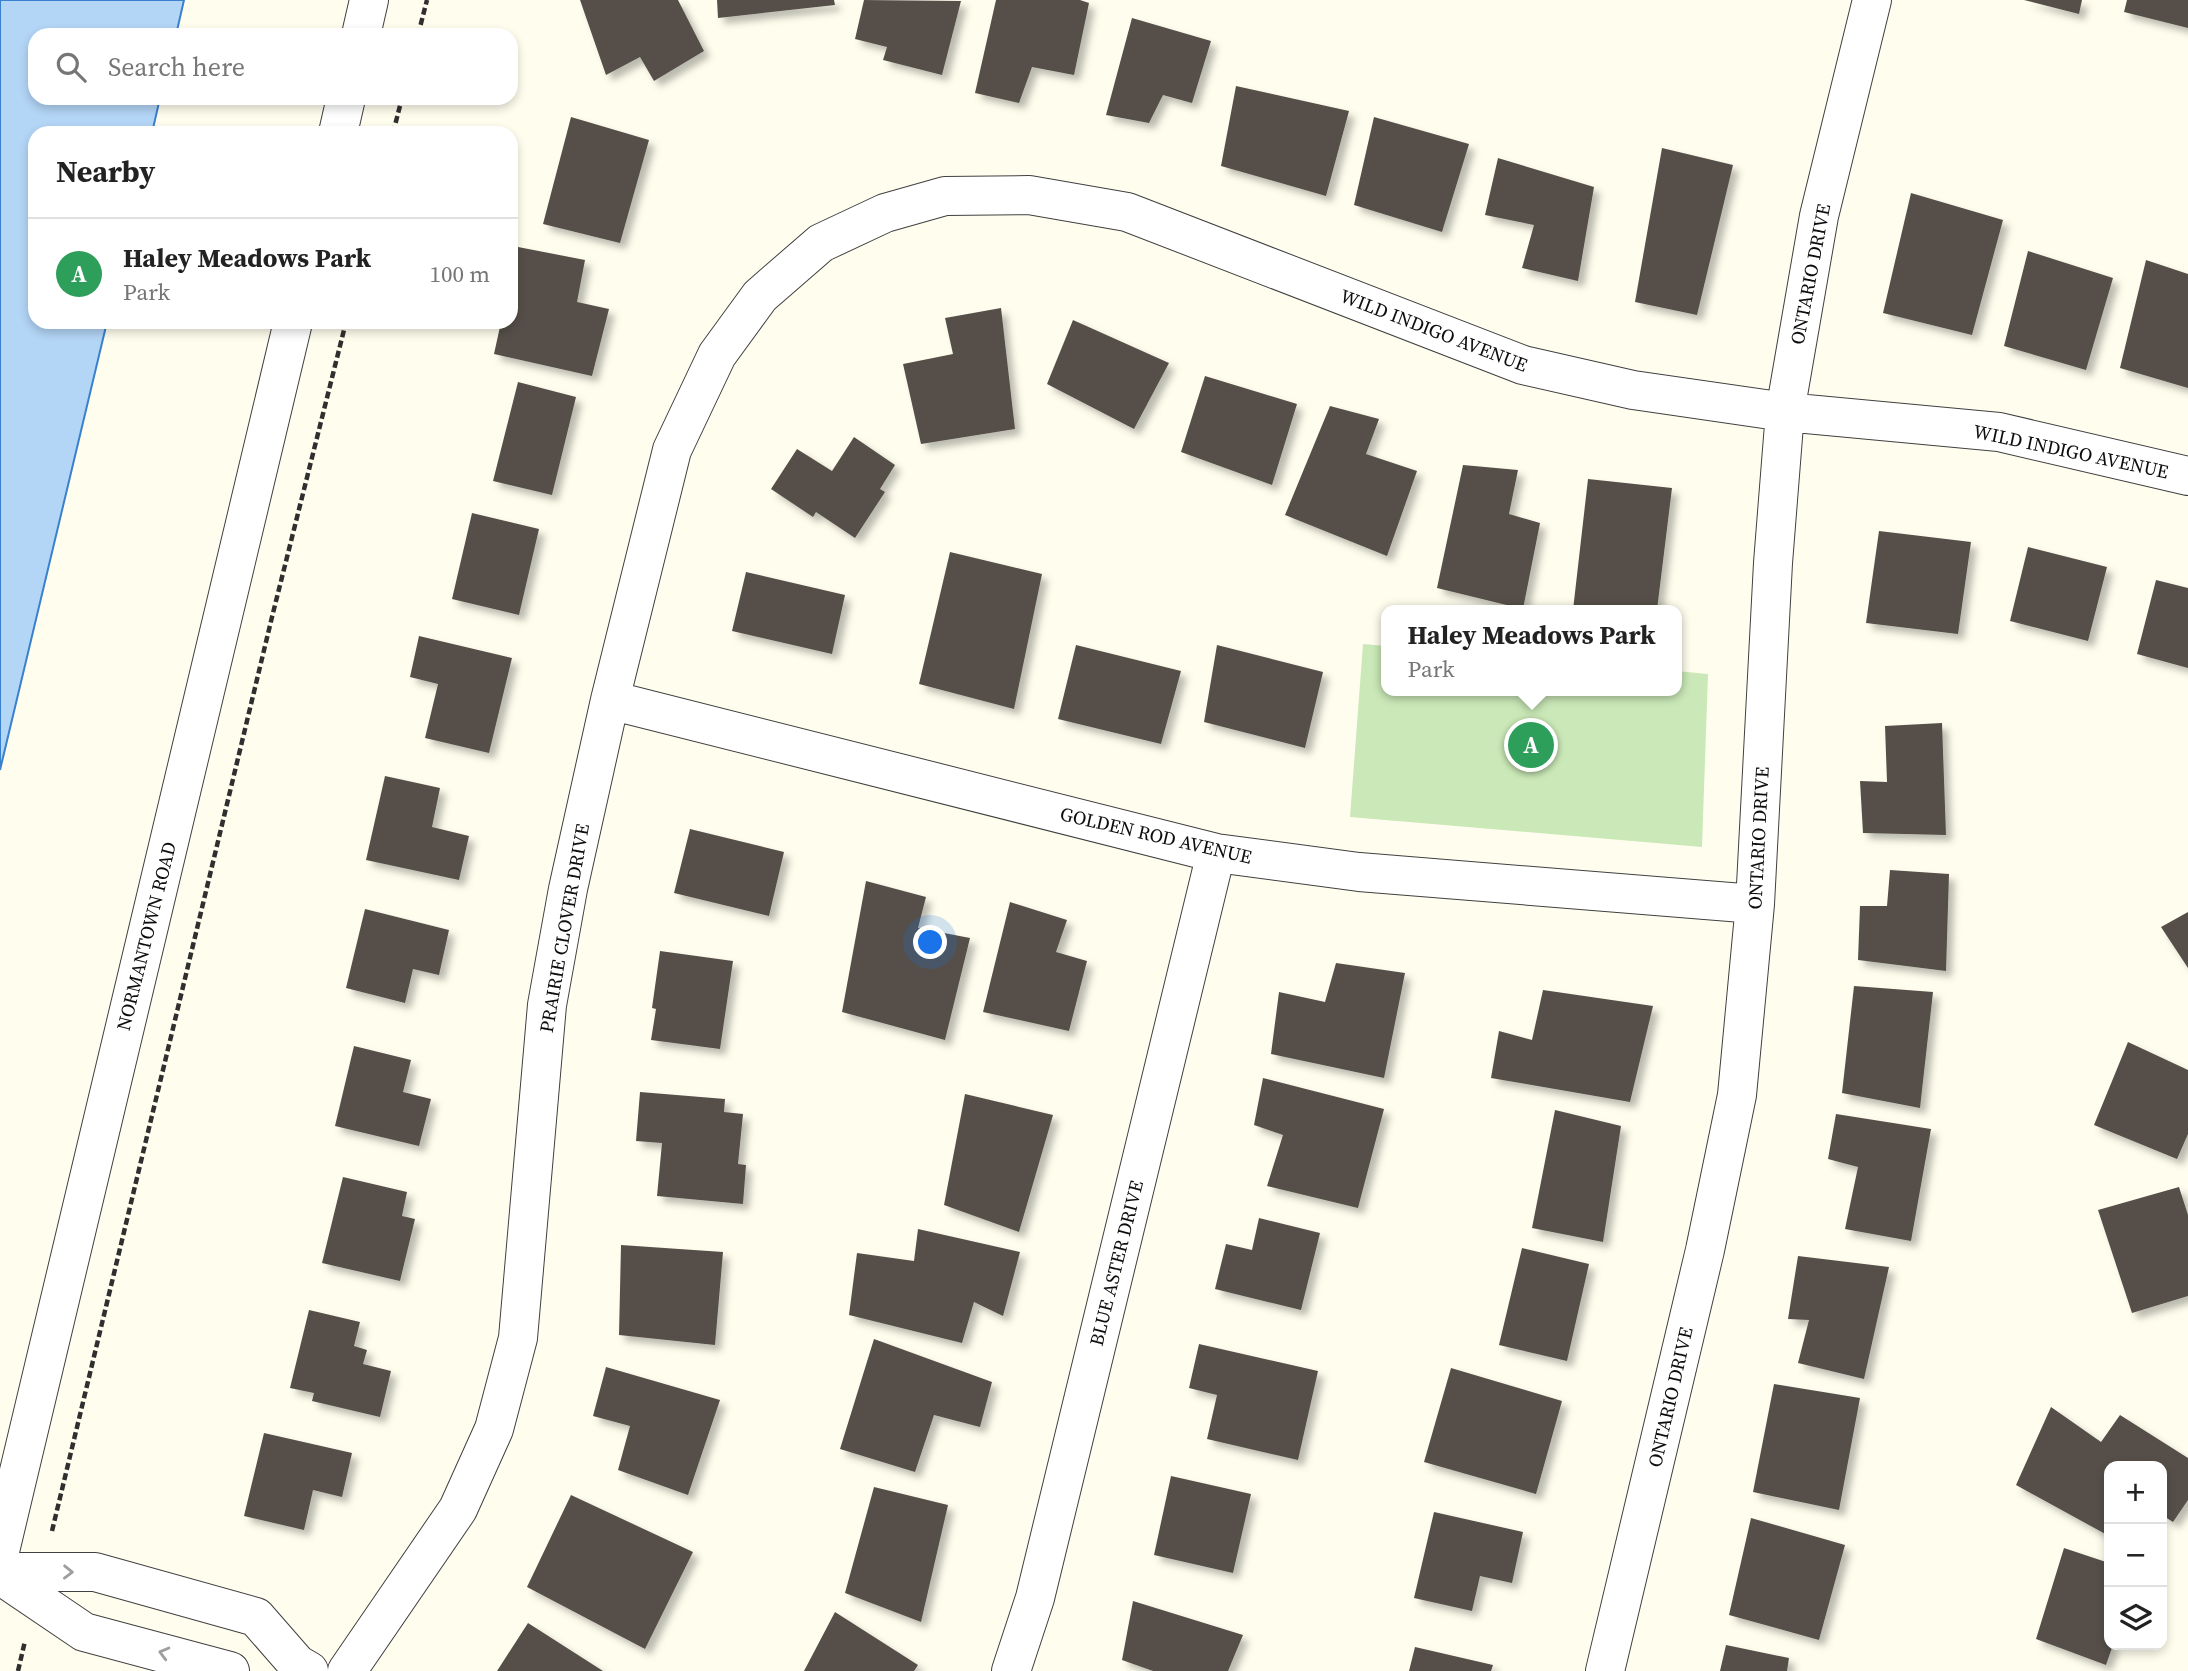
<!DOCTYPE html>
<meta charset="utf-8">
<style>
body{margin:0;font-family:"Source Serif 4",serif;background:#f6f6f6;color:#222}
.controls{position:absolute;right:21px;bottom:21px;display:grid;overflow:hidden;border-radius:14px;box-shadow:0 4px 10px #0003}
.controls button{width:63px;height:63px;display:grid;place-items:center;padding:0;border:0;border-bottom:2px solid #e0e0e0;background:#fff;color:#222;font:35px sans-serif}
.you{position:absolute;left:931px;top:943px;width:24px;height:24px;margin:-18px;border:5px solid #fff;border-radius:50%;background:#1a73e8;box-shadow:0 0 0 10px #1a73e833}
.badge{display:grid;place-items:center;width:46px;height:46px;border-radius:50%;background:#bd3126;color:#fff;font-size:23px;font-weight:700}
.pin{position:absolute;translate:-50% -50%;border:4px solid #fff;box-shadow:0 2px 7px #0006}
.popup{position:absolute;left:1381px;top:605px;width:301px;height:91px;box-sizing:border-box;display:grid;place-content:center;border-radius:14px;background:#fff;filter:drop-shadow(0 2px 5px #0005);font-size:23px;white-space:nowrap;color:#767676}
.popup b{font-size:26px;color:#222}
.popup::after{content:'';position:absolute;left:50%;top:100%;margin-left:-14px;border:14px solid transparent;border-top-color:#fff}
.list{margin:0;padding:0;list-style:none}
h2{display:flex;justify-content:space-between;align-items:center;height:91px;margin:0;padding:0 28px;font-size:30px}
h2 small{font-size:23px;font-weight:400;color:#767676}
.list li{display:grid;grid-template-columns:46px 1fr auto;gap:21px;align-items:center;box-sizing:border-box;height:112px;padding:0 28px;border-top:2px solid #e0e0e0}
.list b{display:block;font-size:26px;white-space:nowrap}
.list p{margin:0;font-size:23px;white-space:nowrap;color:#767676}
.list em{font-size:23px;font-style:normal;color:#767676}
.icon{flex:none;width:38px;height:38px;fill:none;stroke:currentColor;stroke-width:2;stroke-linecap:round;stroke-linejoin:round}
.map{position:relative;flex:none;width:2188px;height:1671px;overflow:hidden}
.search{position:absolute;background:#fff;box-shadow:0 4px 10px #0003;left:28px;top:28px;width:490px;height:77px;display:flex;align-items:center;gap:18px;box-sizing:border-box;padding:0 24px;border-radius:21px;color:#767676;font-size:26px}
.panel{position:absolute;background:#fff;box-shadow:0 4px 10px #0003;left:28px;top:126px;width:490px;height:203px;border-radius:21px}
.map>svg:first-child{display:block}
.green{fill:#cbe9b8}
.water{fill:#b3d5f6;stroke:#3a81cd;stroke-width:2}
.building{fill:#56504a;filter:url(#shadow)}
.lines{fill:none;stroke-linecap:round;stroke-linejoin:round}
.minor-casing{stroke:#404040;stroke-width:40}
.tertiary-casing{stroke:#404040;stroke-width:40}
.path{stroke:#2f2f2f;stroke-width:4.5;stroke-dasharray:7 3.5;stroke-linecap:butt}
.minor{stroke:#fff;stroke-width:38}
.tertiary{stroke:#fff;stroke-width:38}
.oneway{stroke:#9e9e9e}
.labels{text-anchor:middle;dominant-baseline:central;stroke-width:7;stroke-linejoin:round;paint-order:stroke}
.street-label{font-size:19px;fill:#0d0d0d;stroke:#fff}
</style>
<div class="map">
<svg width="2188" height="1671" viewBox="0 0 2188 1671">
<defs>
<filter id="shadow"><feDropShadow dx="6" dy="6" stdDeviation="3.5" flood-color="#0004"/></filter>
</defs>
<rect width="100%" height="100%" fill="#fffeee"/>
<path class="green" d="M1363 644 1386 646V691H1676V671L1708 674 1702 847 1350 817Z"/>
<path class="water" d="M0 0H184L176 35H35V98H160L152 133H35V322H107L0 770Z"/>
<path class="building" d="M580 0H678L704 51 654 81 640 57 606 75Z
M717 0H834L835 5 718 18Z
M864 0 961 1 942 75 883 60 887 47 855 39Z
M996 0H1080L1089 3 1074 75 1032 67 1019 103 975 93Z
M2024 0H2082L2079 14Z
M2127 0H2188V28L2124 12Z
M1132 18 1211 41 1192 103 1163 95 1149 123 1106 115Z
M1236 86 1349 111 1326 196 1221 166Z
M571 117 649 140 620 243 543 224Z
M1374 117 1469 144 1442 232 1354 205Z
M1662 148 1733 165 1697 315 1635 302Z
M1498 158 1594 187 1578 281 1522 268 1534 225 1485 215Z
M1911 193 2003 220 1972 335 1883 313Z
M518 247 585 260 577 302 609 309 592 376 494 354 501 322H511V278Z
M2028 251 2113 278 2086 370 2004 346Z
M2146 260 2188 274V388L2120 368Z
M1001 308 1015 429 921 444 903 364 953 354 945 318Z
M1073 320 1169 363 1134 429 1047 384Z
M1205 376 1297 404 1272 485 1181 452Z
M518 382 576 397 552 495 493 481Z
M1330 406 1379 419 1366 454 1417 471 1387 556 1285 515Z
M854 437 895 465 880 489 885 492 855 538 816 512 813 517 771 489 797 449 832 471Z
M1463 465 1518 470 1509 514 1540 523 1523 609 1437 588Z
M1588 479 1672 488 1657 610H1573Z
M472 513 539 529 519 615 452 599Z
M1879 531 1971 542 1958 634 1866 623Z
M2028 547 2107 567 2088 641 2010 621Z
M950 552 1042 574 1014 709 919 684Z
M746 572 845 595 832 654 732 631Z
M2156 580 2188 588V668L2137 654Z
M419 636 512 658 489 753 425 738 438 684 410 677Z
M1076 645 1181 671 1161 744 1058 719Z
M1217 645 1323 672 1305 748 1204 722Z
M1942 723 1946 835 1863 833 1860 781 1887 782 1885 726Z
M385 776 440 788 432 827 469 836 459 880 366 860Z
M690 829 784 852 769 916 674 893Z
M1890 870 1949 874 1946 971 1858 960 1860 906H1887Z
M866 881 926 897 918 928 970 938 945 1040 842 1012Z
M1010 902 1067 920 1056 952 1087 961 1069 1031 983 1012Z
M365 909 449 930 439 975 413 969 405 1003 346 988Z
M2188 912V968L2161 927Z
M660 951 733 961 720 1049 651 1040 656 1009 652 1008Z
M1336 963 1405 973 1384 1078 1271 1054 1279 992 1325 1002Z
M1854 986 1933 992 1920 1108 1842 1093Z
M1543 990 1653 1006 1630 1102 1491 1078 1499 1031 1532 1040Z
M2128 1042 2188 1070V1134L2177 1159 2094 1125Z
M354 1046 411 1060 403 1092 431 1099 419 1146 335 1126Z
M1263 1078 1384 1109 1358 1208 1267 1186 1283 1135 1254 1125Z
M640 1092 725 1099 724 1112 743 1114 738 1164 746 1165 743 1204 657 1196 662 1143 636 1141Z
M965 1094 1053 1115 1019 1232 944 1205Z
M1555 1110 1621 1126 1603 1242 1532 1228Z
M1836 1114 1931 1129 1911 1241 1845 1229 1858 1167 1828 1159Z
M343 1177 407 1192 402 1216 415 1219 400 1281 322 1263Z
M2179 1187 2188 1215V1296L2132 1313 2098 1210Z
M1259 1218 1320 1233 1301 1310 1215 1289 1226 1244 1252 1250Z
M918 1229 1020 1252 1003 1316 974 1302 962 1343 849 1315 857 1253 914 1261Z
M621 1245 723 1252 715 1345 619 1335Z
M1522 1248 1589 1264 1567 1361 1499 1345Z
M1798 1256 1889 1267 1864 1379 1798 1363 1809 1320 1788 1319Z
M309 1310 360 1322 354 1346 367 1350 363 1364 391 1371 380 1417 312 1401 314 1393 290 1388Z
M874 1339 992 1382 980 1427 934 1415 915 1472 840 1449Z
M1199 1344 1318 1371 1298 1460 1207 1439 1217 1395 1189 1388Z
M606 1367 720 1400 688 1495 618 1470 630 1426 593 1416Z
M1451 1368 1562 1401 1536 1494 1424 1462Z
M1774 1384 1860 1398 1839 1510 1753 1492Z
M2051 1407 2101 1442 2120 1415 2188 1458V1500L2173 1522 2162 1515V1466H2109V1536L2016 1485Z
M264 1433 352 1453 342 1497 313 1490 304 1530 244 1516Z
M1171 1476 1251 1494 1233 1573 1154 1555Z
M874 1487 948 1505 921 1622 845 1593Z
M571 1495 693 1552 645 1649 527 1587Z
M1434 1512 1523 1532 1512 1583 1480 1576 1472 1611 1414 1598Z
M1751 1518 1845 1545 1819 1640 1729 1615Z
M2064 1548 2109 1563V1645H2113L2106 1665 2036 1639Z
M1133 1601 1243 1635 1228 1671H1153L1122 1660Z
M835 1612 918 1665 914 1671H804Z
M528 1623 603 1671H497Z
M1726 1645 1789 1658 1787 1671H1720Z
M1415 1647 1493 1665 1491 1671H1409Z"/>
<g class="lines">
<defs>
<path id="minor" d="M610 700 1216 853 1359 872 1755 904
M0 1572H95L256 1617 297 1664 309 1671
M0 1575 84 1632 230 1671
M347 1671 458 1509 494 1429 518 1338 547 1005 568 889 610 700 672 450 717 355 760 296 821 243 885 213 945 196 1029 195 1127 212 1523 365 1633 390 1785 412 1999 432 2188 476
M1011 1671 1035 1598 1216 853
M1605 1671 1705 1250 1737 1095 1755 904 1773 563 1785 412 1819 216 1872 0"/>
<path id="tertiary" d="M361 35 369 0
M338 133 346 98
M0 1551 293 322"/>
</defs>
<use href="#minor" class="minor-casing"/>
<use href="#tertiary" class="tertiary-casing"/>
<path class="path" d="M418 35 427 0
M393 133 402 98
M52 1531 272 617 346 322
M18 1671 25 1641"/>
<use href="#minor" class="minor"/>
<use href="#tertiary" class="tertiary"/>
</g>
<defs><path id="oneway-chevron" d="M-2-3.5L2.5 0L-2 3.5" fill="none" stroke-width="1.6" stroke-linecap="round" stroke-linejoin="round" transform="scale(1.75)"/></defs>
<g class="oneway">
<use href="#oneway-chevron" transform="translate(68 1572) rotate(1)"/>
<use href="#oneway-chevron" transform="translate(164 1653) rotate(-165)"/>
</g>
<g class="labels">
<g class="street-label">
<text transform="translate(1810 274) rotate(-79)">ONTARIO DRIVE</text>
<text transform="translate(1434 330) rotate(21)">WILD INDIGO AVENUE</text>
<text transform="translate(2071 451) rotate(12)">WILD INDIGO AVENUE</text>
<text transform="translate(1156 835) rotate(13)">GOLDEN ROD AVENUE</text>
<text transform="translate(1758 838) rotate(-87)">ONTARIO DRIVE</text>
<text transform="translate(564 928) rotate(-80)">PRAIRIE CLOVER DRIVE</text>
<text transform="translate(146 936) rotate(-76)">NORMANTOWN ROAD</text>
<text transform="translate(1116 1263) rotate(-76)">BLUE ASTER DRIVE</text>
<text transform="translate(1670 1397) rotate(-77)">ONTARIO DRIVE</text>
</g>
</g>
</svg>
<div class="controls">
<button>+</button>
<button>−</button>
<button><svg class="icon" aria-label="layers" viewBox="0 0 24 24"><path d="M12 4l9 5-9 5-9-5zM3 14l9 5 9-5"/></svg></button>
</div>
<div class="you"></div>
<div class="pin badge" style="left:1531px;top:745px;background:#2e9e5b">A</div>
<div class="popup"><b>Haley Meadows Park</b>Park</div>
<div class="search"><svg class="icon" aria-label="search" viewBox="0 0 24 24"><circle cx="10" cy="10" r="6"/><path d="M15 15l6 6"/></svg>Search here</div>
<section class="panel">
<h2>Nearby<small></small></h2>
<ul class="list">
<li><span class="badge" style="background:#2e9e5b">A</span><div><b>Haley Meadows Park</b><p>Park</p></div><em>100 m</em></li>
</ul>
</section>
</div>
